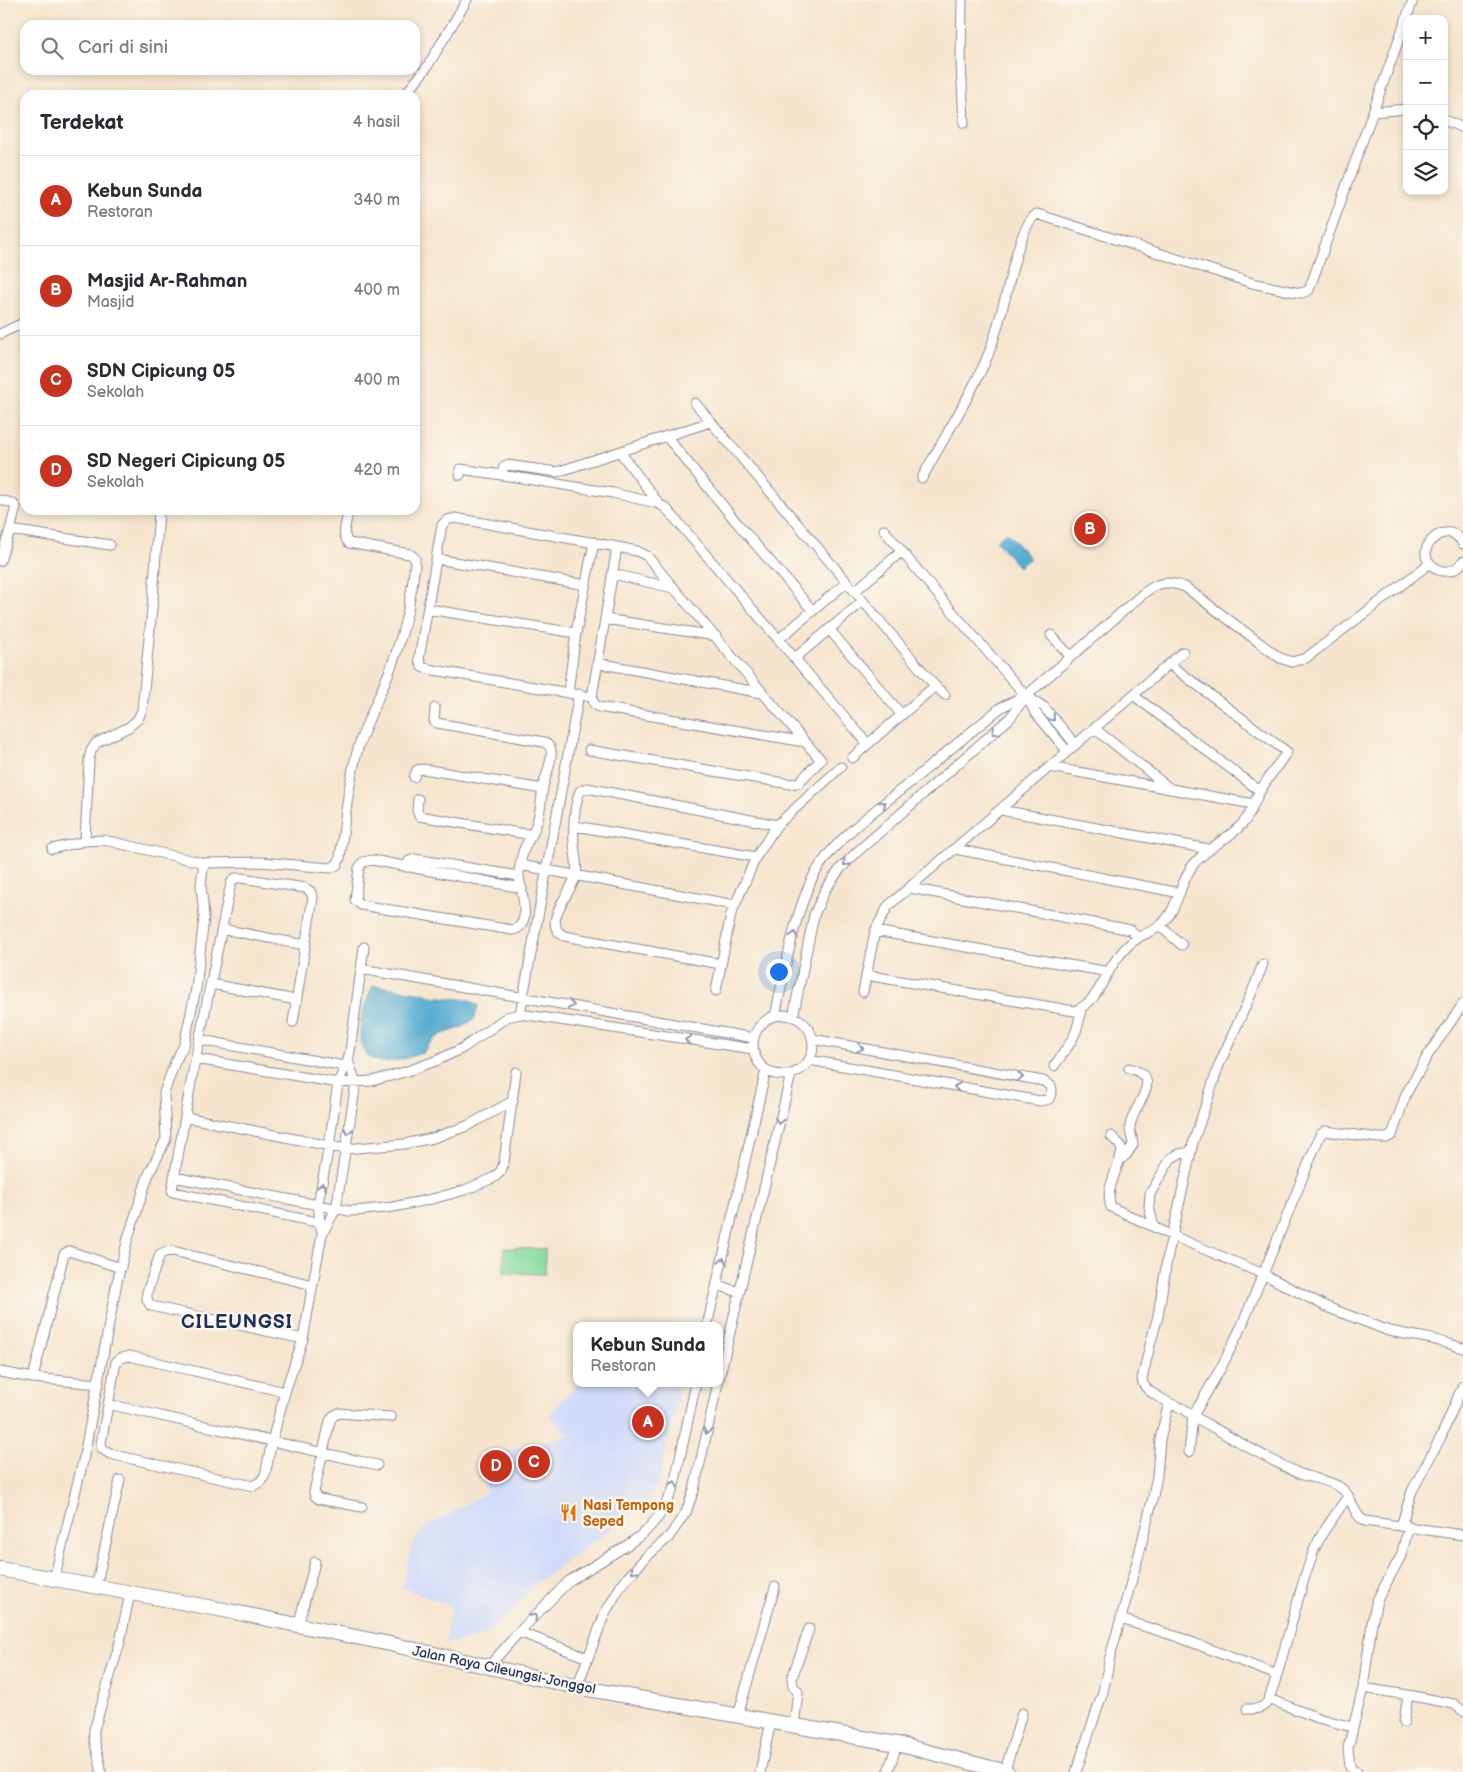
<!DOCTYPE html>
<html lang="id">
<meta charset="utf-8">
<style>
body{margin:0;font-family:"Balsamiq Sans",sans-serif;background:#f7f7f7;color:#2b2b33}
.controls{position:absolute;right:15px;top:15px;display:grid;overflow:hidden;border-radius:10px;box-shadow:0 2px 8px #0003}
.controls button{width:45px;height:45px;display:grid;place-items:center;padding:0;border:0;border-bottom:1px solid #e1e1e2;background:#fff;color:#2b2b33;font:25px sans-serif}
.you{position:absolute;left:778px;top:971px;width:18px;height:18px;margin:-12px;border:4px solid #fff;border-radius:50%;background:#1a73e8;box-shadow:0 0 0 8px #1a73e833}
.badge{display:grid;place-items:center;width:32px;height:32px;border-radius:50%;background:#c8321e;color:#fff;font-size:16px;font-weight:700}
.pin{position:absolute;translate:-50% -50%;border:2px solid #fff;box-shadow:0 1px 5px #0006}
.popup{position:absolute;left:573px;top:1322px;width:150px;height:65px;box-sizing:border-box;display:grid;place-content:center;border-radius:10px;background:#fff;filter:drop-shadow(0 1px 4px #0005);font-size:16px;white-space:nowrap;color:#7c7c81}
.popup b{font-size:19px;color:#2b2b33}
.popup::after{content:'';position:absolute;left:50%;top:100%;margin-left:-10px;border:10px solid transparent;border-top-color:#fff}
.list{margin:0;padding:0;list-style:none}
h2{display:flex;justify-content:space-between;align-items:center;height:65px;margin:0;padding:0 20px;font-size:21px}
h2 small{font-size:16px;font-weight:400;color:#7c7c81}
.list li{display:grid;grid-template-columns:32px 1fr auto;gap:15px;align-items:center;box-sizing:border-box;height:90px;padding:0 20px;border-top:1px solid #e1e1e2}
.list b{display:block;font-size:19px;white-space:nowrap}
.list p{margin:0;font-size:16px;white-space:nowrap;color:#7c7c81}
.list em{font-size:16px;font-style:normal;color:#7c7c81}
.icon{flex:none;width:28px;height:28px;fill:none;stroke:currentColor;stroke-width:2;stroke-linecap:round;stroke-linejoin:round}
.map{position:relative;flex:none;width:1463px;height:1772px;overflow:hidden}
.search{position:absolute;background:#fff;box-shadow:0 2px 8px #0003;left:20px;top:20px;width:400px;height:55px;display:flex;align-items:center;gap:12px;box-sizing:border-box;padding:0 18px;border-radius:15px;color:#7c7c81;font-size:19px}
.panel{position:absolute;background:#fff;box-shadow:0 2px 8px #0003;left:20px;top:90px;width:400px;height:425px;border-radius:15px}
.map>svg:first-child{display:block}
.built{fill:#d0daf9}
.green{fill:#88dd9f;stroke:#52867e}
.water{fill:#52abd0;stroke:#366d97}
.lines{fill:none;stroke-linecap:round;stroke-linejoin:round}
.street-casing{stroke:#888a96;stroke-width:11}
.primary-casing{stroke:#888a96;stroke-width:16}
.street{stroke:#fff;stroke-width:9}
.primary{stroke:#fff;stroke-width:14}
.oneway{stroke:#8d97ae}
.labels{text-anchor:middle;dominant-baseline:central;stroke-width:5;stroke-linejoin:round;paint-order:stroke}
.food-label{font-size:14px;font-weight:bold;fill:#c56008;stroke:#fbf7ec;text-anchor:start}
.street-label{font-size:14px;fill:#1b2f5e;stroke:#fbf7ec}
.district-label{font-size:19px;font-weight:bold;letter-spacing:1px;fill:#1b2f5e;stroke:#fbf7ec}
</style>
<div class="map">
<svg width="1463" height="1772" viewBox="0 0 1463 1772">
<rect width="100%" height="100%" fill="#fbf7ec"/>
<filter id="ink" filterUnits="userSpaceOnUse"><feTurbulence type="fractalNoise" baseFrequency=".02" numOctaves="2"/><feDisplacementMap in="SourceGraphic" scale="10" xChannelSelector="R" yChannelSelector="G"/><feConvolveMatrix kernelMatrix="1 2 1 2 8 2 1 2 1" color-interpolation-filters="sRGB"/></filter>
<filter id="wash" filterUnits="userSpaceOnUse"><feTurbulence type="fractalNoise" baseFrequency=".0096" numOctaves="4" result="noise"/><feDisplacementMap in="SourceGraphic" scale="20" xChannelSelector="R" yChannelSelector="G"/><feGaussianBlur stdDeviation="1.12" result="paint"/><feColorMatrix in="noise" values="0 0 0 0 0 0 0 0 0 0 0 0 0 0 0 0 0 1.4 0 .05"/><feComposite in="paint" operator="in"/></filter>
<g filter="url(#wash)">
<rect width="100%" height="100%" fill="#f6e5ce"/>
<path class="built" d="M578 1383H674L680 1385 659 1483 643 1507 539 1581 506 1616 483 1636 445 1644 451 1606 402 1588 412 1545 423 1529 486 1493 479 1458 569 1435 549 1415Z"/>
<path class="green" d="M504 1248 545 1249V1274L504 1273Z"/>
<path class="water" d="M1006 532 1030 558 1019 567 996 541Z
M373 986H380L423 993 430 996 470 1000 478 1005 475 1018 463 1027 440 1035 430 1043 423 1053C411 1056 394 1063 381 1062 347 1058 362 1004 373 986Z"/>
</g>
<g filter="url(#ink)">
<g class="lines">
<defs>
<path id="street" d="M962 0 961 63 964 123
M405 95 427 67 467 0
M1373 112 1407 109
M1444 120 1463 128
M0 334 25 322
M695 403 935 686
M710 422 557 472 507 465 504 466 502 475 613 493 656 503 665 507 868 744 935 686 945 695
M666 436 738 524 813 611
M620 452 660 505
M460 475V469L502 475
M922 478C943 439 968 401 986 360 995 340 1000 316 1006 295 1011 276 1021 223 1037 214L1252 283 1295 292 1302 293 1309 290 1413 0
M0 500 12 503 16 507 10 530 0 561
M10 530 110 545
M884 530 944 602 1026 696 1035 712 1067 751
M1463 544C1449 515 1410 549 1433 566 1437 569 1438 571 1443 571 1452 572 1458 569 1463 561
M617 547 592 697 594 704 599 707 805 742
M437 559 586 585
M613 574 673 588
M855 591 902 551
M428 609 576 633
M605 619 716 636
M829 629 902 715
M1051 635 1071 657
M779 639 847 582
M795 658 863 601
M597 663 762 693
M568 692 576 633 594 542
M1133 695 1260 791
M1028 697 1044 707 1075 744
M435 708 434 721 437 723 544 742C547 744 550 745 551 750 553 761 545 776 543 787 541 800 541 812 536 825 533 834 526 843 523 852 521 860 519 867 519 875 519 888 535 926 512 930L361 905 355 900 359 868 363 862 372 860 522 888
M1094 728 1168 787
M589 750 790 784 798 783 821 760C762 693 705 625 647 556L637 551 617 547 455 518 447 520 442 525 419 659 422 667 428 669 592 697
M852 758 868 744
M1050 767 1253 804
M414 777 417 770 423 769 543 789
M418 799 417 810 419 816 532 835
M1001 810 1208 849
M575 826 756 857
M85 841 104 840 204 863 261 862 330 868 337 865 340 858C345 821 348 782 359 745 369 714 386 685 396 653 406 624 412 594 415 564V558L410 554 349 543C340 535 347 521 349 510
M52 849 85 841 89 759 91 751 96 743 129 727 138 719 142 710 153 598 159 510
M955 849 1180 893
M520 865 735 905
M406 867 409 861 415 859 519 876
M910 888 1131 930 1138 938
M1160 926 1182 945
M222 929 305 945
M875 931 1109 972
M721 964 564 936C540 923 572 893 576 875 578 865 575 855 574 845 573 830 574 805 580 791L587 788 777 825
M361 969 754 1038
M866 975 1074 1011C1100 1002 1103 974 1119 956 1124 949 1130 943 1138 938 1145 933 1155 931 1161 925 1179 908 1179 883 1193 865 1207 847 1228 840 1243 823 1250 816 1254 802 1259 793 1267 779 1277 766 1287 752L1169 664
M211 984 296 1000
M716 991 731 914 756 857 777 825 841 767
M863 992 875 931 888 906 1183 652
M520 1014 579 694
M753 1045a30 30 0 1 1 60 0a30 30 0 1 1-60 0Z
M775 1016C785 972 792 923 811 881 830 841 879 808 913 780 942 756 971 732 1000 708L1024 696
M793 1017 814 915 825 890 840 869 857 852 1010 718 1026 696 1145 592C1161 581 1166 581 1185 587L1280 658 1292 662 1306 658 1429 564
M293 1022 313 897 310 891 305 888 242 878H235L231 883 193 1071 172 1190 173 1192 326 1224
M201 1040 350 1067
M196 1059 338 1083 372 1081 405 1072 438 1060 463 1048 507 1017 520 1014 753 1049
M809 1060 1040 1101 1049 1099 1052 1090 1051 1086 1043 1081 812 1039
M1054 1066C1069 1045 1078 1036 1081 1009
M185 1117 345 1149 404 1144 433 1138 467 1126 513 1101
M1111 1136 1120 1145 1122 1151C1119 1168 1104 1190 1111 1207L1173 1236 1263 1274 1327 1307 1389 1331 1432 1339 1463 1348
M1121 1159 1126 1155 1133 1145C1133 1138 1129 1133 1130 1126 1134 1102 1166 1079 1129 1068
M174 1177 349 1211 365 1210 393 1207 432 1199 465 1190 495 1177 501 1171 504 1162 516 1072
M1154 1227 1149 1207 1150 1194 1171 1158 1179 1154 1191 1152
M321 1229 318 1204 329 1146 338 1083 348 1060 350 1051 364 947
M717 1285 739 1292
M707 1326 766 1070
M303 1339 151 1306 147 1300V1292L160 1254 165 1252 173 1251 313 1285
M129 1356 285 1392 272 1441 265 1475 260 1482 253 1486 110 1454 102 1449 101 1443 116 1362 121 1358Z
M0 1372 33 1378 99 1384
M33 1378 64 1254 69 1251 121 1268
M719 1379 791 1074
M285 1392 303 1339 322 1234 336 1209 356 1083 348 1060
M1169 1403C1160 1397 1143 1391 1142 1379L1150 1345 1158 1316 1168 1254 1193 1143 1219 1065 1252 992 1263 964
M108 1404 377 1465
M1189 1452 1193 1416 1222 1366 1243 1323 1320 1135 1325 1131 1379 1138H1387L1392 1135 1406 1094 1428 1055 1463 1004
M362 1507 319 1499 315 1496 314 1492 330 1421 333 1416 339 1413 391 1417
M1401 1526 1412 1491 1441 1437 1463 1385
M1409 1526 1401 1556 1377 1600 1372 1623 1363 1688 1408 1695 1454 1704 1463 1711
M54 1579 83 1461 117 1282 128 1238 148 1176 166 1139 164 1093 175 1062 184 1045 196 989 204 917 201 884 204 863
M96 1587 120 1480
M1121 1619 1178 1637 1277 1675 1304 1579 1314 1550 1322 1534 1348 1496
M298 1626 315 1562
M519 1632 588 1658
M489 1666 519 1632 569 1581 629 1544 646 1531 659 1516 673 1490 696 1383
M1277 1675 1269 1699 1318 1718 1352 1727
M577 1687 605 1613 622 1584 646 1557 669 1537 686 1512 694 1490 718 1383
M1247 1709C1257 1709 1264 1709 1269 1699
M738 1715 775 1587
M1404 1722 1408 1695
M794 1726 798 1692 793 1686 792 1678 809 1629
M1005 1771 1022 1713
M101 1772C101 1757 92 1744 94 1730L120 1642 130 1593
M760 1772 771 1722
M888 1772 897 1744
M1076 1772 1103 1692 1110 1657 1139 1554 1152 1501 1157 1476 1160 1439 1169 1403 1184 1409 1193 1416C1228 1436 1262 1456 1298 1473 1312 1479 1328 1479 1341 1488 1353 1496 1352 1515 1365 1521L1463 1535
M1357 1772 1353 1771 1350 1766 1348 1748 1363 1688"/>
<path id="primary" d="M0 1569 224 1610 390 1644 577 1687 897 1744 1007 1772"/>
</defs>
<use href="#street" class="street-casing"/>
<use href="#primary" class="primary-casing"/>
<use href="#street" class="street"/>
<use href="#primary" class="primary"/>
</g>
<defs><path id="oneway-chevron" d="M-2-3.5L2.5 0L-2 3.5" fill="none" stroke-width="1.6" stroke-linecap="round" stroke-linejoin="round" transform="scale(1.25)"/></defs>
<g class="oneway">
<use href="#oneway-chevron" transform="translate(1052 718) rotate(50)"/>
<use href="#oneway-chevron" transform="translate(995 732) rotate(138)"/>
<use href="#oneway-chevron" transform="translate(883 804) rotate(-39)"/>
<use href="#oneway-chevron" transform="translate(846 863) rotate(135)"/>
<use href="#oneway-chevron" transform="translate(794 935) rotate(-77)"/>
<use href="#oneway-chevron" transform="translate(571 1005) rotate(10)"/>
<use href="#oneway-chevron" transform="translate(688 1040) rotate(-171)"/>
<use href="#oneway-chevron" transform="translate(860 1048) rotate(10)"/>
<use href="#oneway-chevron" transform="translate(1020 1077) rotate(10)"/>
<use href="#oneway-chevron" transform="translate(957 1087) rotate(-170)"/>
<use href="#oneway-chevron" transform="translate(779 1121) rotate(103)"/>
<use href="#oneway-chevron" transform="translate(348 1131) rotate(99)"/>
<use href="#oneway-chevron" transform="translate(322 1186) rotate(-79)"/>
<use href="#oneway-chevron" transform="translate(723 1261) rotate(-77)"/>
<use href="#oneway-chevron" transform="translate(707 1431) rotate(103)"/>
<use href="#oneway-chevron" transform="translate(674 1484) rotate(-75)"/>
<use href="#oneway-chevron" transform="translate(634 1570) rotate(133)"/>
<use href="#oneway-chevron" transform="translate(534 1617) rotate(-46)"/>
</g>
</g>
<defs>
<symbol id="restaurant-bare" viewBox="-9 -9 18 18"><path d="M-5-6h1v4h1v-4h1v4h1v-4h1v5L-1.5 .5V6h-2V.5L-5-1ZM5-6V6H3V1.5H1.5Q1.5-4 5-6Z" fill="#e8710a" stroke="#fbf7ec" stroke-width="2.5" paint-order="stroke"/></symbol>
</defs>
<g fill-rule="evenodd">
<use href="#restaurant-bare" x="556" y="1500" width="25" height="25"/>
</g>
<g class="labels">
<g class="food-label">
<text x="583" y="1505">Nasi Tempong<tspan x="583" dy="16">Seped</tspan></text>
</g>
<g class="street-label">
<text transform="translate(504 1670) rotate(12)">Jalan Raya Cileungsi-Jonggol</text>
</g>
<g class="district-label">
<text x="237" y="1322">CILEUNGSI</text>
</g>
</g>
</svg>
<div class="controls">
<button>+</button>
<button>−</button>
<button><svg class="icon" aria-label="locate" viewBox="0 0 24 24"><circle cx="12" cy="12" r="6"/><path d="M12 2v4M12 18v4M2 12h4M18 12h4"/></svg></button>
<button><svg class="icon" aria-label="layers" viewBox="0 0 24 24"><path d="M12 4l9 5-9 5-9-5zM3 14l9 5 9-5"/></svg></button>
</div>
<div class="you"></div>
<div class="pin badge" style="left:648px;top:1422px">A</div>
<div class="popup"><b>Kebun Sunda</b>Restoran</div>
<div class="pin badge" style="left:1090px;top:529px">B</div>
<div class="pin badge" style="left:534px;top:1462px">C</div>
<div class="pin badge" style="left:496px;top:1466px">D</div>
<div class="search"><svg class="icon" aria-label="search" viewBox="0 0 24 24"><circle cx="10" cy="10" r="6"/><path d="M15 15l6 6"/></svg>Cari di sini</div>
<section class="panel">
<h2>Terdekat<small>4 hasil</small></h2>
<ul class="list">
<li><span class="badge">A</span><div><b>Kebun Sunda</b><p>Restoran</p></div><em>340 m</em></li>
<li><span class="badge">B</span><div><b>Masjid Ar-Rahman</b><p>Masjid</p></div><em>400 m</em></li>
<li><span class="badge">C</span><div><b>SDN Cipicung 05</b><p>Sekolah</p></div><em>400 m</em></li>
<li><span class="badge">D</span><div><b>SD Negeri Cipicung 05</b><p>Sekolah</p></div><em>420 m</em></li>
</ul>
</section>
</div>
